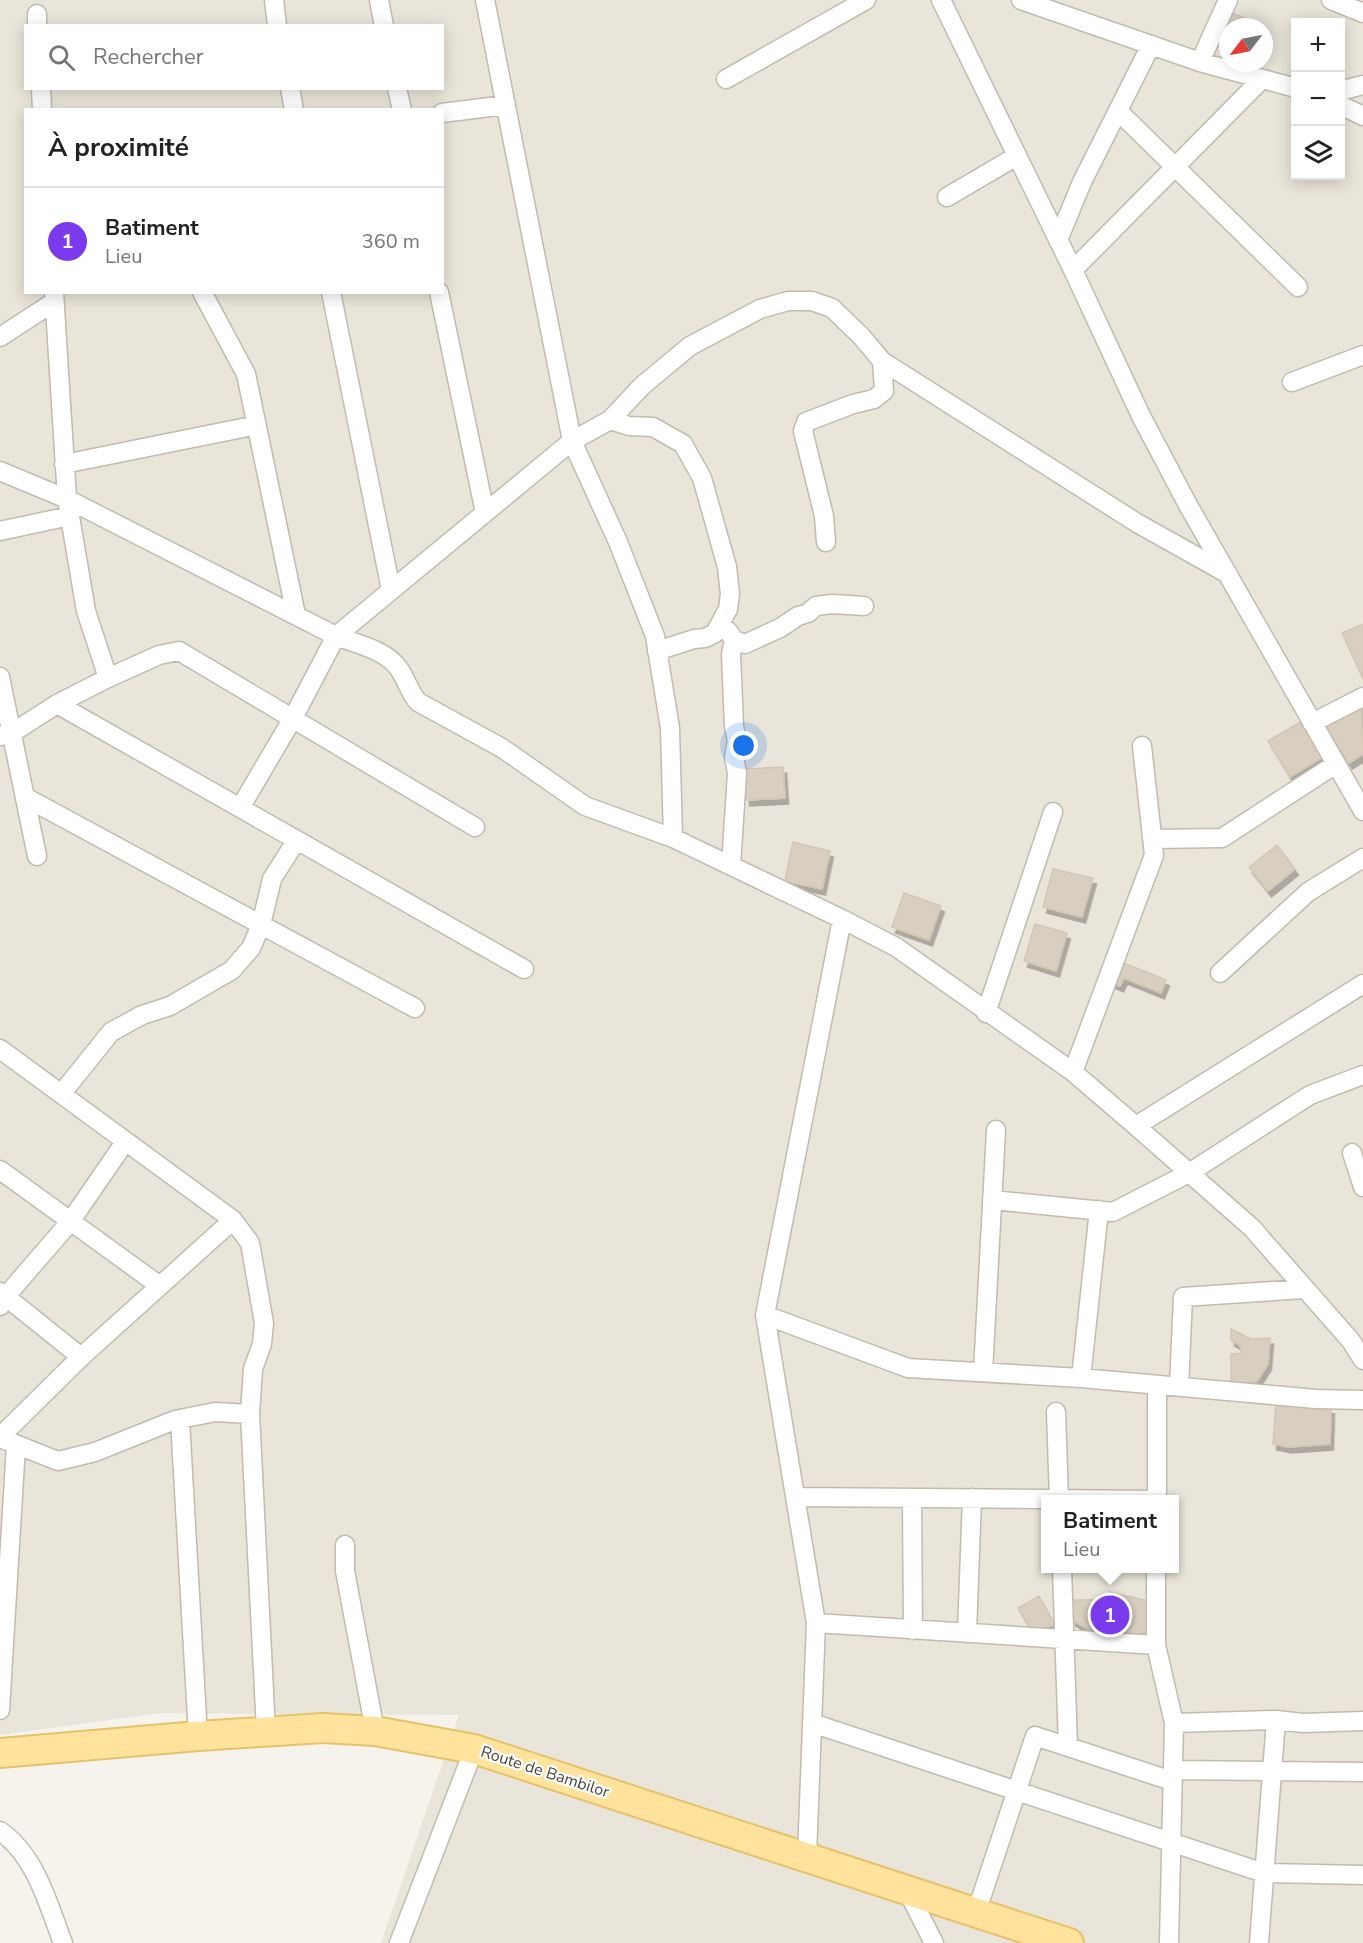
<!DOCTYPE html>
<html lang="fr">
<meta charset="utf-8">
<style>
body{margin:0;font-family:"Nunito Sans",sans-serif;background:#f6f6f6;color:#222}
.controls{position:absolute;right:18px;top:18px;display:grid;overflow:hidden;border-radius:0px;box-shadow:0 3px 15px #0003}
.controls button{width:54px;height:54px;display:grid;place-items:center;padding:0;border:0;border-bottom:2px solid #e0e0e0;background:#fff;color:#222;font:30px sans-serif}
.compass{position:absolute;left:1219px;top:18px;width:54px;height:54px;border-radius:50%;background:#fff;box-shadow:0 3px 15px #0003;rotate:238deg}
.you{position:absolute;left:744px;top:746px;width:21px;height:21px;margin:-15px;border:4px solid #fff;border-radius:50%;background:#1a73e8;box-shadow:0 0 0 9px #1a73e833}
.badge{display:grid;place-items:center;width:39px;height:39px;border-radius:50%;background:#7c3aed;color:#fff;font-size:20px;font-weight:700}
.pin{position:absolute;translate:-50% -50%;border:3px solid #fff;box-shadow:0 2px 6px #0006}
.popup{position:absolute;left:1041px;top:1495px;width:138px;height:78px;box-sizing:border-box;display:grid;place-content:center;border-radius:0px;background:#fff;filter:drop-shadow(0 2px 4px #0005);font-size:20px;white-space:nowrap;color:#767676}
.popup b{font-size:22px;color:#222}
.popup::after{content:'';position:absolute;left:50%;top:100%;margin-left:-12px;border:12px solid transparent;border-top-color:#fff}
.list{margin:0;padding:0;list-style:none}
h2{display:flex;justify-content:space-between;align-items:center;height:78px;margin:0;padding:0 24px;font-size:26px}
h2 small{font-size:20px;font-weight:400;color:#767676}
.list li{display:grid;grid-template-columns:39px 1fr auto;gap:18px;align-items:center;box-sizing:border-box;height:108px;padding:0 24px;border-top:2px solid #e0e0e0}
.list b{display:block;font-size:22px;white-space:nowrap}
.list p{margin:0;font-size:20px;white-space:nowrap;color:#767676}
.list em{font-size:20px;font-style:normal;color:#767676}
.icon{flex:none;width:33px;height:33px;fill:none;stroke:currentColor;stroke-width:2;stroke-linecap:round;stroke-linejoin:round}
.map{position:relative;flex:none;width:1363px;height:1943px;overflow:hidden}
.search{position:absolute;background:#fff;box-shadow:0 3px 15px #0003;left:24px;top:24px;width:420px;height:66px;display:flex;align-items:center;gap:15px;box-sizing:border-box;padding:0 21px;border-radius:0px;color:#767676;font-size:22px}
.panel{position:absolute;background:#fff;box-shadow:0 3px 15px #0003;left:24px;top:108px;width:420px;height:186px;border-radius:0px}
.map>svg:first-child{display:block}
.residential{fill:#eae5da;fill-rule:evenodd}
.building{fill:#d8cfc1;stroke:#d3c7b4;stroke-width:1.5;filter:url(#shadow)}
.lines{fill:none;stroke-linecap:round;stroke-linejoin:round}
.street-casing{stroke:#c2bbae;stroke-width:21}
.primary-casing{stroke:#e6c16a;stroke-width:32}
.street{stroke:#fff;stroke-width:18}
.primary{stroke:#ffe39c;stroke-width:28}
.labels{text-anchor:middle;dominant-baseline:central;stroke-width:4.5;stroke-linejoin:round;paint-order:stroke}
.street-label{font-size:16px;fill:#4b4439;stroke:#fff}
</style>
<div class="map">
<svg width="1363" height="1943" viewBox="0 0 1363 1943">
<defs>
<filter id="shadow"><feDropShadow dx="3.5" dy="6" stdDeviation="0" flood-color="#0004"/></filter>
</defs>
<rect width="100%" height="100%" fill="#f6f3ec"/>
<path class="residential" d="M0 0H1363V1943H381L459 1715 160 1713 0 1735ZM1296 22H1340V176H1296ZM26 26H442V88H26ZM1228 27H1264V63H1228ZM26 110H442V292H26ZM1046 1500H1174V1568H1046Z"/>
<path class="building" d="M1227 11 1260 24 1259 27H1228V45L1215 40Z
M1363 624V679L1342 633Z
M1361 703 1363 754 1349 763 1325 727Z
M1302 721 1323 757 1290 777 1268 741Z
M783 767 785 798 746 800 745 769Z
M793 842 830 851 822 889 785 881Z
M1277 845 1295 869 1268 891 1249 867Z
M1053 869 1093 878 1082 917 1043 907Z
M904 893 941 906 929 940 892 927Z
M1035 924 1067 933 1056 971 1024 961Z
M1119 961 1166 980 1161 993 1124 978 1120 986 1111 982Z
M1231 1329 1251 1339 1270 1338 1268 1364 1257 1381 1241 1385 1231 1380V1354L1242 1353 1240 1345 1231 1340Z
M1276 1403 1331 1408 1330 1444 1288 1447 1273 1444Z
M1109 1592 1149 1601 1147 1632 1132 1635 1123 1631 1096 1633 1072 1620 1071 1600H1101L1109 1611Z
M1039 1596 1054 1624 1034 1635 1018 1608Z"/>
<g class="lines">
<defs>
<path id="street" d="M274 0 277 26
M379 0 384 26
M485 0 572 441 618 542 655 636 670 728 673 838
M941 0 1073 270 1141 416 1188 505 1363 811
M1021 0 1200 62 1296 88
M1331 0 1363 13
M37 14V26
M1200 62 1228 0
M726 79 866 0
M41 88 42 110
M290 88 294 110
M397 88 402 110
M1340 91 1363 85
M1340 105 1363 116
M1118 111 1298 287
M442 113 506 105
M947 197 1017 156
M1058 240 1082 182 1151 45
M1073 270 1262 79
M202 292 246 374 296 615
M331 292 391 590
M439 292 485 513
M0 337 54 302
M1292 382 1363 355
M610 420 629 426 653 427 683 444 702 478 727 567 730 594 728 609 715 633 705 638 694 639 657 651
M64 464 257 425
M0 471 67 499 336 636C356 644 387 650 399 669 407 680 409 692 418 702L502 748 585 806 673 838 842 919 896 947 1073 1072 1136 1126 1252 1228 1351 1341 1363 1360
M0 531 70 516
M826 542 824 516 803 431 806 422 853 404 874 399 884 391 882 361
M728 631 734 640 745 644 780 628 798 616 808 613 816 606 832 604 864 606
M0 677 37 856
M108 678 159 655 179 651 475 827
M57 704 524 969
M1312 723 1363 697
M0 736 12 733 57 704 108 678 86 611 67 499 54 292
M25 797 415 1008
M240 808 293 718 336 636 572 441 610 420 642 386 690 346 760 309 788 301H812L832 308 861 336 882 361 1137 523 1228 574
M1152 839 1222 838 1336 764
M731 866 737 773 734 757 737 741 734 726 731 654 734 640
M1220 973 1308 892 1363 858
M986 1013 1053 812
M0 1049 233 1220 250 1243 264 1323 262 1344 253 1369 250 1414 215 1412 175 1420 95 1452 58 1461 0 1438
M1073 1072 1154 855 1142 746
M62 1093 111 1032 142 1015 170 1006 232 970 251 948 261 925 272 879 296 841
M1136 1126 1363 984
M1352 1153 1363 1187
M0 1170 160 1286
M992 1200 1113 1212 1189 1173 1310 1095 1363 1075
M0 1292 81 1357
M0 1306 6 1296 70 1222 125 1142
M765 1315 908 1368 1081 1378 1316 1399 1363 1400
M983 1372 996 1130
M1081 1378 1099 1210
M1179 1387 1183 1297 1304 1289
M1056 1412 1059 1500
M250 1414 266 1731
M180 1420 198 1736
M0 1437 81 1357 233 1220
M795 1497 1154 1500
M912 1498 913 1630
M1157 1500V1385
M345 1545V1571L375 1731
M1062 1568 1068 1747
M1156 1568V1645L1174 1723 1276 1720 1303 1723 1363 1721
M816 1623 1156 1645
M967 1633 972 1498
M0 1710 16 1445
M812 1723 1264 1873 1363 1875
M1173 1770 1363 1772
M0 1831C36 1856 48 1904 63 1943
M807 1856 816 1623 765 1315 842 919
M907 1890 934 1943
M976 1913 1035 1736 1172 1781
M399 1943 474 1749
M1169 1943 1174 1723
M1259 1943 1276 1720"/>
<path id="primary" d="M0 1753 198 1736 323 1728 375 1731 474 1749 1069 1943"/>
</defs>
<use href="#street" class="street-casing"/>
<use href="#primary" class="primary-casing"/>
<use href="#street" class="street"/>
<use href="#primary" class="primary"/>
</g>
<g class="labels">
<g class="street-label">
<text transform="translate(545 1772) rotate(18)">Route de Bambilor</text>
</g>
</g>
</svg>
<div class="controls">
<button>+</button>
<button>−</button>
<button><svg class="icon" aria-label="layers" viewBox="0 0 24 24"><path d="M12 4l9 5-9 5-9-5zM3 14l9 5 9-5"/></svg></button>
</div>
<svg class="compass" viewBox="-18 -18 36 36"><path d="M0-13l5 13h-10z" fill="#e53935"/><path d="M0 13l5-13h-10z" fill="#767676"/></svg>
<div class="you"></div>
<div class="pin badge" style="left:1110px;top:1615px">1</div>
<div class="popup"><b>Batiment</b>Lieu</div>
<div class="search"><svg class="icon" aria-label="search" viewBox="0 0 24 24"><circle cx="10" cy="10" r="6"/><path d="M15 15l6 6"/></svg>Rechercher</div>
<section class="panel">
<h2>À proximité<small></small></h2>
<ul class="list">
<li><span class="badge">1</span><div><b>Batiment</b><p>Lieu</p></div><em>360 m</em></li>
</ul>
</section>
</div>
